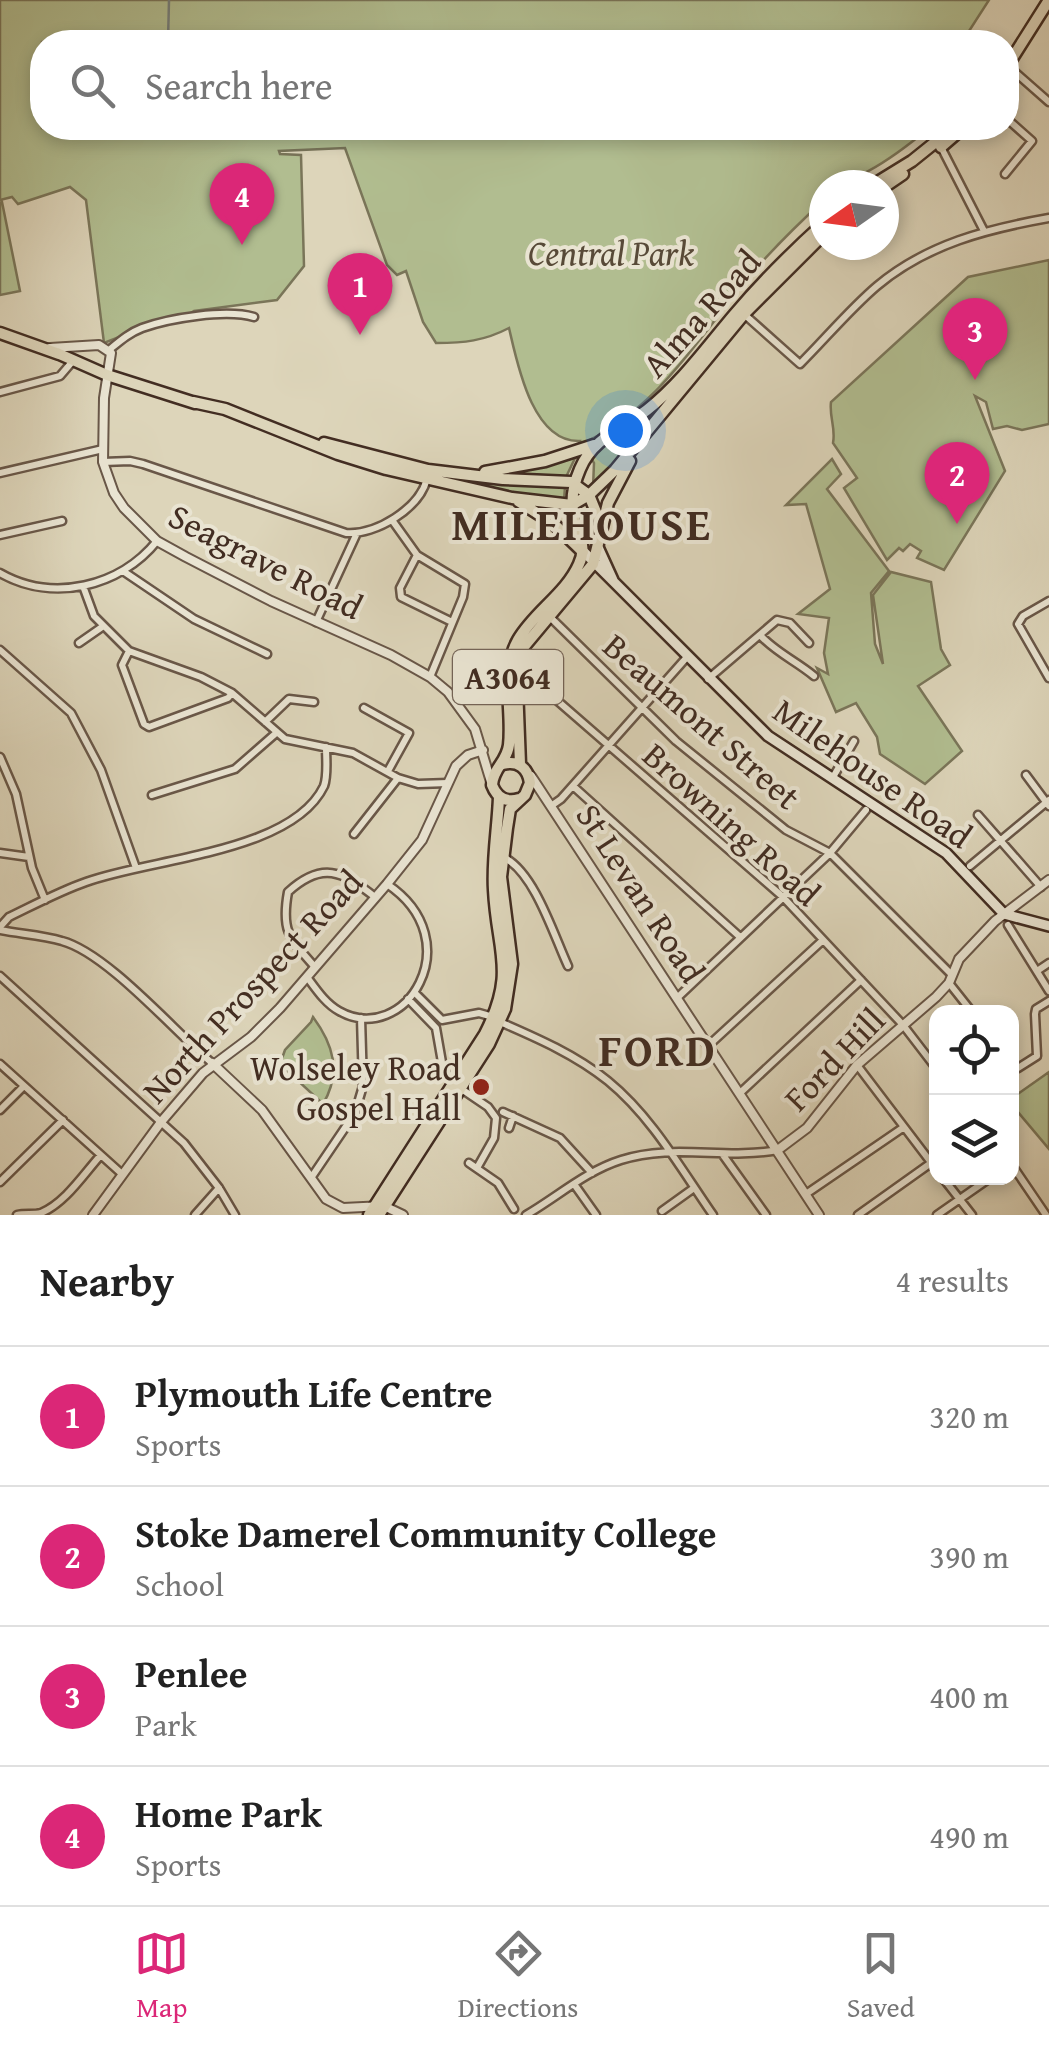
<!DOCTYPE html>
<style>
body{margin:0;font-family:"Gentium Book Plus",serif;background:#f2f2f2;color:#222}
.controls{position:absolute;right:30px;bottom:30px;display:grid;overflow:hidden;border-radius:20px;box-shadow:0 5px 15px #0003}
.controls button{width:90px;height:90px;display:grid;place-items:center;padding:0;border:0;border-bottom:2px solid #e0e0e0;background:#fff;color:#222;font:50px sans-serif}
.compass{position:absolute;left:809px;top:170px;width:90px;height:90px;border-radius:50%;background:#fff;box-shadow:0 5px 15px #0003;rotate:256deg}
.you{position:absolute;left:625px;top:430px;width:35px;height:35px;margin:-25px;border:8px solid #fff;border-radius:50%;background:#1a73e8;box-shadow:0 0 0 15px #1a73e833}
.badge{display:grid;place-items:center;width:65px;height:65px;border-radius:50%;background:#db2777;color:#fff;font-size:32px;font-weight:700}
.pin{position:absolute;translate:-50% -82px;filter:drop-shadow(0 2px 5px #0008)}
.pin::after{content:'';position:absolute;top:52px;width:35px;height:30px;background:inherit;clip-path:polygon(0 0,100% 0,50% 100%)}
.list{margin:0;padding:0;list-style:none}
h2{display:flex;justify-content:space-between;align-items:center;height:130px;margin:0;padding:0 40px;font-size:42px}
h2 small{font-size:32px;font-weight:400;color:#767676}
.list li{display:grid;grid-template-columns:65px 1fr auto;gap:30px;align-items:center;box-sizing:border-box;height:140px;padding:0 40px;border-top:2px solid #e0e0e0}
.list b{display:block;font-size:38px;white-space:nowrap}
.list p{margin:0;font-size:32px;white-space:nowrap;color:#767676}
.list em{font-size:32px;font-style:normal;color:#767676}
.icon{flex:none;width:55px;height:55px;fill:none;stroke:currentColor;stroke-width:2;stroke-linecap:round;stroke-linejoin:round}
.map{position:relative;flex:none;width:1049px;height:1215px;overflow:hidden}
.search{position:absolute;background:#fff;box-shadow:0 5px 15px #0003;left:30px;right:30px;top:30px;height:110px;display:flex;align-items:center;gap:25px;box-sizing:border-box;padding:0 35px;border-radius:40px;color:#767676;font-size:38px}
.sheet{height:690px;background:#fff}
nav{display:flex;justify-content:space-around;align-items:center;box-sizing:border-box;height:140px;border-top:2px solid #e0e0e0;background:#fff;font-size:28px;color:#767676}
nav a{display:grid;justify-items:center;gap:5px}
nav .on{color:#db2777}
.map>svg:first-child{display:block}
.green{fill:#b1bd90;stroke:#7a7559;stroke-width:2.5}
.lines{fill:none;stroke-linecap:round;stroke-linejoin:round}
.stream{stroke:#747f7d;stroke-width:2.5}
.minor-casing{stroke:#695748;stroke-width:11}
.tertiary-casing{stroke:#695748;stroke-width:12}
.secondary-casing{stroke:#422d22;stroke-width:14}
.primary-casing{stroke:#422d22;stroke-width:15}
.minor{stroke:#e9e4d2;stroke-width:6}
.tertiary{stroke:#e9e4d2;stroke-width:8}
.secondary{stroke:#e9e4d2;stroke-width:9}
.primary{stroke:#ddd5ba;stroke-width:10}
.poi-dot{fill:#8f2418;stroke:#e9e4d2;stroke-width:4}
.labels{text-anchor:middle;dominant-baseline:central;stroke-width:8;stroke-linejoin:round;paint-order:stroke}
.shield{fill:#e9e4d2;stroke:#746457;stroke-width:2.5}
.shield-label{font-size:32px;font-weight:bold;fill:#422d22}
.park-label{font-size:35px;font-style:italic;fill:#584a38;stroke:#e9e4d2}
.street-label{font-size:35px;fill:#422d22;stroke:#e9e4d2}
.poi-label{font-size:35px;fill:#422d22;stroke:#e9e4d2;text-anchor:end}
.district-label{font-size:45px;font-weight:bold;letter-spacing:2.5px;fill:#422d22;stroke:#e9e4d2}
</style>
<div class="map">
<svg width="1049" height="1215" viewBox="0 0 1049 1215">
<rect width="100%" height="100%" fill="#ddd5ba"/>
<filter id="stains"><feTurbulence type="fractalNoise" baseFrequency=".002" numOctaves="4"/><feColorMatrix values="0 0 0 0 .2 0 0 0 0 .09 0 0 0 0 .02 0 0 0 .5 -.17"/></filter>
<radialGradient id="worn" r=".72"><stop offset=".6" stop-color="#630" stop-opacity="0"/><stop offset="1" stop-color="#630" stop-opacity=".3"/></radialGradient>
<path class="green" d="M0 0H989L962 42H42V128H929C904 149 857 185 824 185V200C796 226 767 254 743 284 695 344 653 413 579 445L580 441C532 443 517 362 509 328 484 341 464 343 436 343L423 322 406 271 397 275 387 265 345 148 279 151 280 154 301 155 304 266 277 300 194 311 185 317 160 321 104 343 86 200 70 187 18 204 12 197 0 200Z
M2 202 20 291 0 295V203Z
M1049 260V424L1022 430 1007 426 993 429 986 402 975 396 1005 471 944 570 917 558 921 551 910 544 903 551 899 548 887 560 844 488 857 478 833 443C836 428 829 417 831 402L968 277Z
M681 386 593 488 594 463 591 458 607 442 657 409Z
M577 454 566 477 515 473V472Z
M832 459 841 474 827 489 889 571 871 593 875 644 883 664 873 595 891 572 931 582 941 649 950 665 918 686 962 751 925 784 880 754 877 737 856 703 836 712 817 668 828 674 824 653 829 618 798 614 830 589 806 504 786 505Z
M457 479 565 486 564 501 506 492Z
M313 1017C333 1044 342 1072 323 1104L280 1064 285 1050 311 1022Z
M1049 1072V1149L1012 1105V1098Z"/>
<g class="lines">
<path class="stream" d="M168 42 169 0"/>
<defs>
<path id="minor" d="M1008 66 1049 102
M941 147 983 229
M1005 174 1032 141 1006 118
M745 315 800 364C826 338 850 309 877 286 927 244 987 229 1049 218
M109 350C120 341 129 333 142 328 170 318 226 309 254 317
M0 392 60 376 72 362
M103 462 130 461 143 464 346 533C376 535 419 509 427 479
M0 473 103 449
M392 520 417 555 465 584 463 597 430 677
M0 535 62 521
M417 555 400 588 401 597 452 622
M123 571 194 619 267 654
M0 573C53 603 120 587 157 541
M83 586 94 616 129 651 201 677 232 693 285 739 353 753 398 778 418 784 448 783
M1049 601 1023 616 1018 624 1049 678
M550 617 676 741 786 830 830 853 951 974
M316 622 357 533
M760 635C775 652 796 661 814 676
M79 643 102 627
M0 650 71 713 101 770 136 868
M129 651 122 665 144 724 149 727 228 698 232 693
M518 674 529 676 783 897 903 1025 936 1068
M708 679 777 620 790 623 809 643
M364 708 409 733 388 771
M265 722 289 699 314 702
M0 757 16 794 32 868 45 900
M1026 775 1049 806
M832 779 854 741
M573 786 740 937
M152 795 235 769 275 734
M551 806 561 799 687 657
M978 815 1041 887
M354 834 398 778
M0 853 29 857
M505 858C535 874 554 936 568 966
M970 866 1049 800
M1008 925 1049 991
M0 927 9 917C34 905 60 891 86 882 151 858 292 853 324 786 328 775 326 759 326 747
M0 930C20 934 42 935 62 941 107 953 174 1031 212 1063
M315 967C289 938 281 931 288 892 322 861 342 871 375 897
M1037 971 1049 963
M0 976 184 1143 219 1188 235 1215
M307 977C316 989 325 1003 339 1011 405 1048 472 941 387 884
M949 983 972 1012
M415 993 442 1020 479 1013 493 1017
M677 998 830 853 866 810
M408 999 436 1028 443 1068 460 1088 488 1107 496 1118 494 1138 477 1168
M500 1022C537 1038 576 1055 608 1081 652 1117 681 1169 713 1215
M709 1045 823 940
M0 1064 122 1174
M1012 1064 1018 1068 1037 1056 1035 1014 1036 1009 1049 1001
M857 1065 936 1169
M740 1093 861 980
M0 1110 24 1086
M503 1112 560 1138 592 1173
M509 1128 513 1116
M723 1155 766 1215
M469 1163 498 1183 514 1209
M1012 1165 1046 1215
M311 1178 355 1113 363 1086 361 1018
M943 1178 972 1215
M0 1182 63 1120
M574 1184 596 1215
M806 1194 904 1127
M662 1211 694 1188
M17 1215C25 1213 33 1215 41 1213 65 1203 83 1175 100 1156
M195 1215 219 1188
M526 1215C557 1197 586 1171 621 1160 673 1143 726 1160 778 1150
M858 1215 931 1163
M937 1215 990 1178"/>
<path id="tertiary" d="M50 348 99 345 111 353 104 398 103 462 114 493 124 508 157 541 186 557 271 601 391 655 430 677 448 692 475 729 492 785
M531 776 819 1215
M212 1063 262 1110 326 1199 343 1208 384 1206 403 1215
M779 1149 807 1128 857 1065 936 997 949 983 959 959 995 921 1049 880
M93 1215 161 1122 203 1073 251 1037 280 1008 387 884 422 840 456 766 468 755 483 750"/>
<path id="secondary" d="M598 547 613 580
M584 552 768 736 946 853 1004 914 1049 926"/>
<path id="primary" d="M1006 68 1049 0
M941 147 963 128
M873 185 912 161 953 128
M884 187 903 174
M0 333 59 354
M57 353 107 375 195 403
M193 402 225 409 338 454 386 469 512 498 572 505 589 495 615 470 744 314 824 234
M324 443 428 470 503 479 571 482 589 495 600 522
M485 472 545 461 594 445
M518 501 554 524 583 552
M520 764 517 686 522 649 593 564 608 503 630 461
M519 799C506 803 497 798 492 785 493 768 507 762 509 745 513 711 500 672 518 640 534 612 566 594 579 564 587 547 579 537 575 521 570 503 573 485 580 469 593 438 622 429 647 410 681 383 706 348 734 315 761 283 792 252 824 223
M369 1215 485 1034C517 971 497 952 494 890 492 859 498 827 499 797
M379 1215 489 1044 505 1009 512 964 501 877 507 828 510 809 525 795 530 783C528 768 518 760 503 764"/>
</defs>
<use href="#minor" class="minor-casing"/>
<use href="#tertiary" class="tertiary-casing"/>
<use href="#secondary" class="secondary-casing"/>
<use href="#primary" class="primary-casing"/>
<use href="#minor" class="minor"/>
<use href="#tertiary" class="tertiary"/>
<use href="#secondary" class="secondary"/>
<use href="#primary" class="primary"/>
</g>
<circle class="poi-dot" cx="481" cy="1087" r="10"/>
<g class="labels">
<rect class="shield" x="453" y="650" width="110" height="54" rx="8"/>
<g class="shield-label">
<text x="508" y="677">A3064</text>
</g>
<g class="park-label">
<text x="611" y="252">Central Park</text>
</g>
<g class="street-label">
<text transform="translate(701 313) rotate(-48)">Alma Road</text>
<text transform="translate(266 561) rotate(27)">Seagrave Road</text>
<text transform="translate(702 721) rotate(41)">Beaumont Street</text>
<text transform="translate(873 773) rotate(35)">Milehouse Road</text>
<text transform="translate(732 824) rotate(42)">Browning Road</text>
<text transform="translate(641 893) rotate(57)">St Levan Road</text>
<text transform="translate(252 986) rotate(-47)">North Prospect Road</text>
<text transform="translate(834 1059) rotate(-46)">Ford Hill</text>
</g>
<g class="poi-label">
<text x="461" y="1067">Wolseley Road<tspan x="461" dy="40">Gospel Hall</tspan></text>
</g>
<g class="district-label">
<text x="582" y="523">MILEHOUSE</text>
<text x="658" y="1049">FORD</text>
</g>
</g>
<rect width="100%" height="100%" filter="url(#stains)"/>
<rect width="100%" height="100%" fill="url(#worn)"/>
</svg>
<div class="controls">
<button><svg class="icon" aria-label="locate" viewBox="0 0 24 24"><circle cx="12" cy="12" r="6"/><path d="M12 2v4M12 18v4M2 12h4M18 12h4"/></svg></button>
<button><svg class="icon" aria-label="layers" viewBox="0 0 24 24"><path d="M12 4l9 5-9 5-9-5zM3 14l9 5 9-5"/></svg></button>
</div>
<svg class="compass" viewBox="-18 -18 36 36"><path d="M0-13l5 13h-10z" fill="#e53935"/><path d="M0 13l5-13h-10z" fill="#767676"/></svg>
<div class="you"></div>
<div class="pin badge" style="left:360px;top:335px">1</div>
<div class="pin badge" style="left:957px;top:524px">2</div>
<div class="pin badge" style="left:975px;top:380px">3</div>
<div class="pin badge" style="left:242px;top:245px">4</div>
<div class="search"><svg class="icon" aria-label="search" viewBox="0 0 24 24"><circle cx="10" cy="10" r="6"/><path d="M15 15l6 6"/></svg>Search here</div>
</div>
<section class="sheet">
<h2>Nearby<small>4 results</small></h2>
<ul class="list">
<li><span class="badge">1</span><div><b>Plymouth Life Centre</b><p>Sports</p></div><em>320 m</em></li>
<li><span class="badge">2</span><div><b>Stoke Damerel Community College</b><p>School</p></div><em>390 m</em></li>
<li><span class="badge">3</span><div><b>Penlee</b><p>Park</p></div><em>400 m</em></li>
<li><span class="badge">4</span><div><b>Home Park</b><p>Sports</p></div><em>490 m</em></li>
</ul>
</section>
<nav>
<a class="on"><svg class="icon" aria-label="map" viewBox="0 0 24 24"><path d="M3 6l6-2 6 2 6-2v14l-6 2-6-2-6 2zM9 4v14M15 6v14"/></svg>Map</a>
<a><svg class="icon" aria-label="directions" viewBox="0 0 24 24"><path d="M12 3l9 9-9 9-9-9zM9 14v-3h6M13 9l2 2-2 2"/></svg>Directions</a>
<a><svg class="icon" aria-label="saved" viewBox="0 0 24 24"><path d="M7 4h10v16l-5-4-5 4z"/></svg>Saved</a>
</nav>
